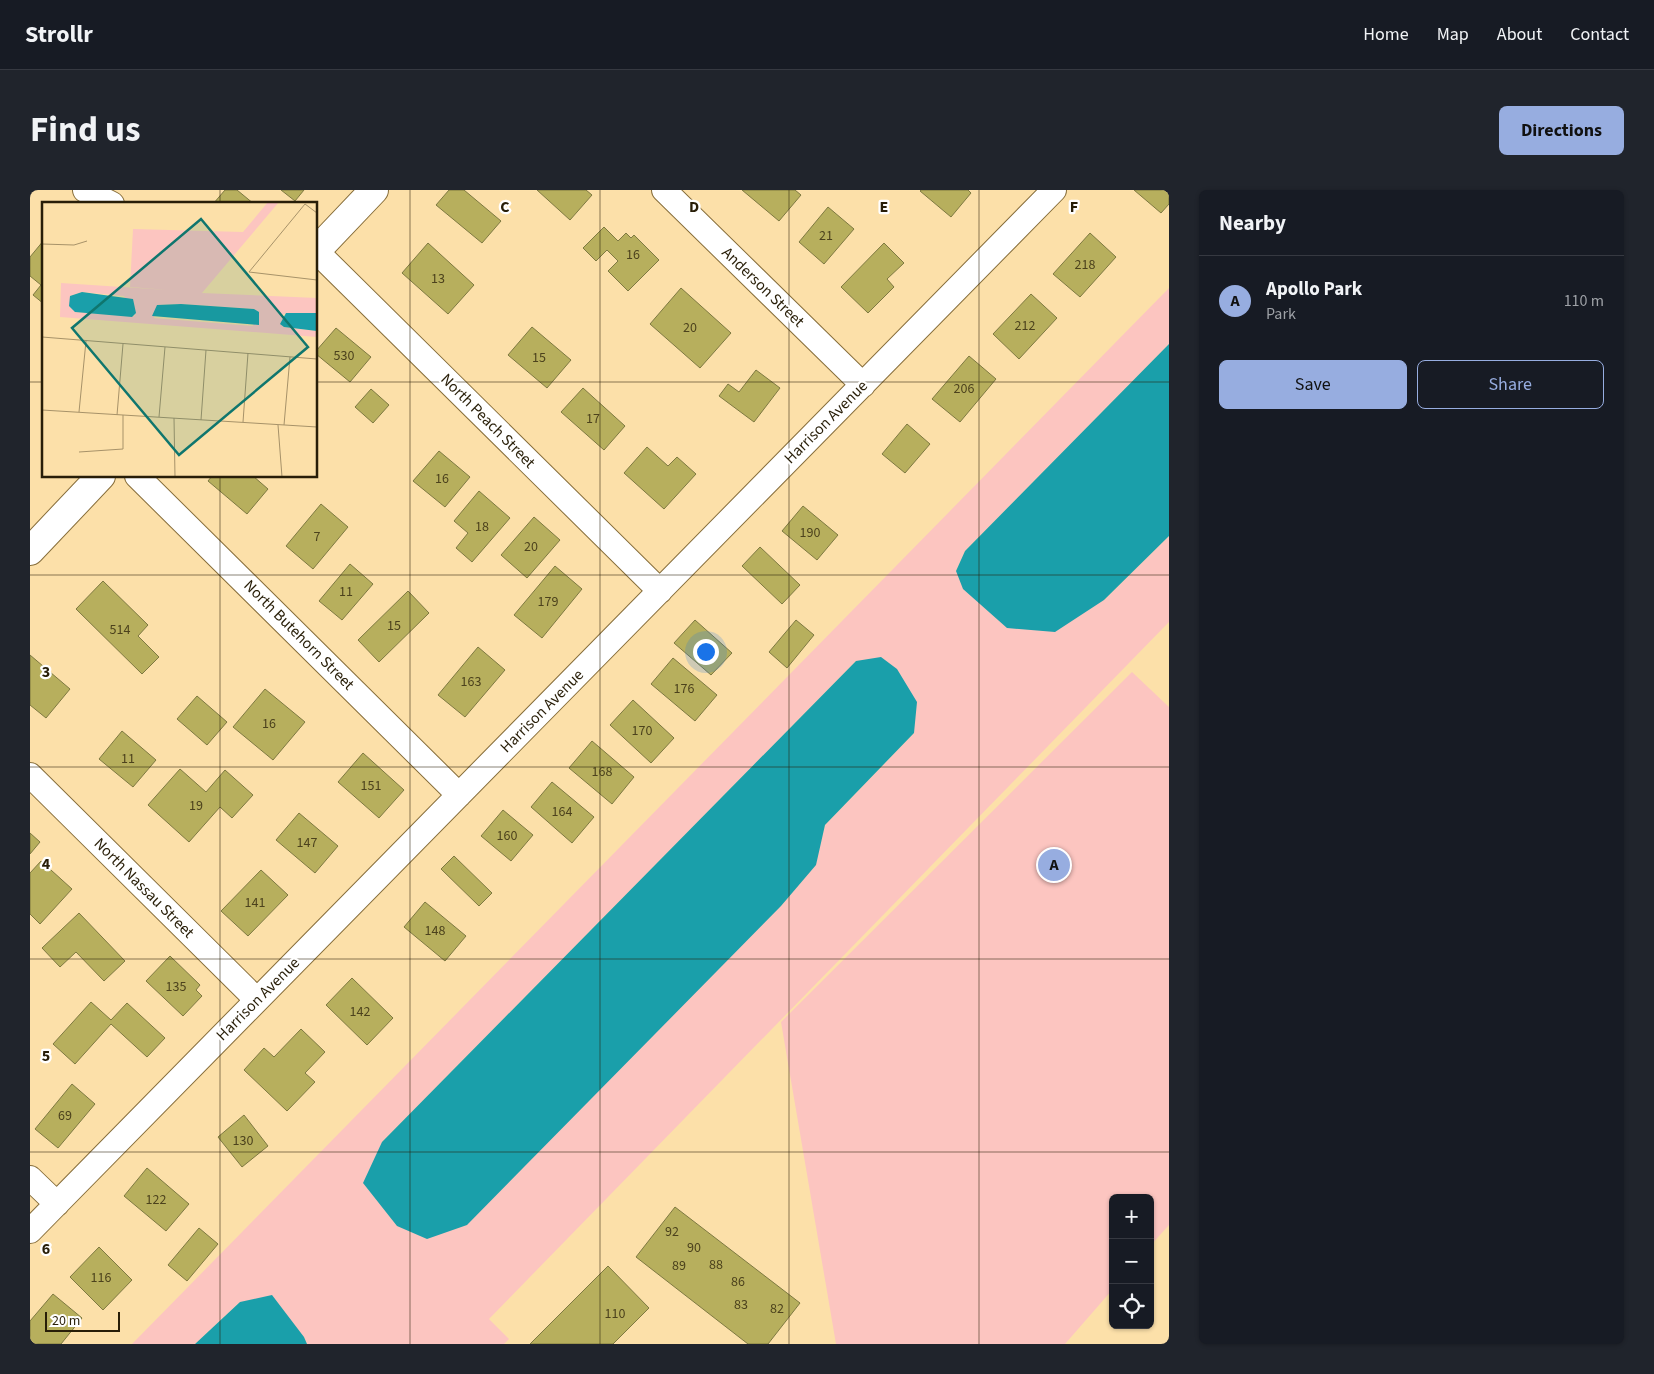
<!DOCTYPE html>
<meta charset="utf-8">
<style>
body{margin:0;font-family:"Source Sans 3",sans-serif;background:#20242c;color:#f1f3f6}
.controls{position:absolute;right:15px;bottom:15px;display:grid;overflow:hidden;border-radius:8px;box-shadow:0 1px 4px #0004}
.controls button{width:45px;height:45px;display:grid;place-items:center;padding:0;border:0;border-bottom:1px solid #363941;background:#171b24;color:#f1f3f6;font:25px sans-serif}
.scale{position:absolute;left:15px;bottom:12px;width:75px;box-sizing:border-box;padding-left:5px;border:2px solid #281e08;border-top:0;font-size:14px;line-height:18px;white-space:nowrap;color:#281e08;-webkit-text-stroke:4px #fff;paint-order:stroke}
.you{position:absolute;left:675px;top:461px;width:18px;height:18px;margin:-12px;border:4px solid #fff;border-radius:50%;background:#1a73e8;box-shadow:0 0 0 8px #1a73e833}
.badge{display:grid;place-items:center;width:32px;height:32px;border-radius:50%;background:#97ade0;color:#111;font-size:16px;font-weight:700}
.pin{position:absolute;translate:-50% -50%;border:2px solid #fff;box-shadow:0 1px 5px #0006}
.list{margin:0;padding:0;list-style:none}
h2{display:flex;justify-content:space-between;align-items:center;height:65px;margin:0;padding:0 20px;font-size:21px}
h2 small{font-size:16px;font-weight:400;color:#9ea1a6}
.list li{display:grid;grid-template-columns:32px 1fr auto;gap:15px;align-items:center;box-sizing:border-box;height:90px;padding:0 20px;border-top:1px solid #363941}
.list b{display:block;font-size:19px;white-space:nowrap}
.list p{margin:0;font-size:16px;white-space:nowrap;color:#9ea1a6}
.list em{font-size:16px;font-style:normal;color:#9ea1a6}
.actions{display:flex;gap:10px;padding:15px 20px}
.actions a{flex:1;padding:11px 0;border:1px solid #97ade0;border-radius:8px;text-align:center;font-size:18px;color:#97ade0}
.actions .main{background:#97ade0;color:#111}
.icon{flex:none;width:28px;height:28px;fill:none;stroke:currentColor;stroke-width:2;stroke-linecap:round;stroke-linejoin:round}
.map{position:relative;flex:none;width:1139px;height:1154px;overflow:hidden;border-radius:8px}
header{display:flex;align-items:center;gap:30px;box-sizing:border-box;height:70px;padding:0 25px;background:#171b24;border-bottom:1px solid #363941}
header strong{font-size:24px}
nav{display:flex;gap:28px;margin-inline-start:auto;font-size:18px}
.intro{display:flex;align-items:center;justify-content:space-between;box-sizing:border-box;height:120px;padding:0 30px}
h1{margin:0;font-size:35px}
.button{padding:12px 22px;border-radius:8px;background:#97ade0;color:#111;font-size:18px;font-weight:700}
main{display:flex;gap:30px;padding:0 30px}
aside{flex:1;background:#171b24;border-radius:8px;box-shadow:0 1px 4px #0004}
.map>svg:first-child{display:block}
.green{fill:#fcc5c0;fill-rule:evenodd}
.water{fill:#1a9faa}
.building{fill:#b7af5d;stroke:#7e7941}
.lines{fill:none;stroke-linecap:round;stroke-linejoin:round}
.street-casing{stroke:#876e3b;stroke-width:26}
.secondary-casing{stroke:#876e3b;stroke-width:30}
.street{stroke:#fff;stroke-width:24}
.secondary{stroke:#fff;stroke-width:28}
.grid{fill:none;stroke:#281e08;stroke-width:1;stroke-opacity:0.55}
.labels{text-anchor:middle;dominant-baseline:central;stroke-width:4.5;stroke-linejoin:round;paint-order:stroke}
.number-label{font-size:14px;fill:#4c421d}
.street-label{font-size:16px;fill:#281e08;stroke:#fff}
.inset-road{fill:none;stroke:#a79269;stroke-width:1}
.view{fill:#0f766e;fill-opacity:0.15;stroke:#0f766e;stroke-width:2.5}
.inset-edge{fill:none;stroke:#281e08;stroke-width:2.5}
.grid-label{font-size:16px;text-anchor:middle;font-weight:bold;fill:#281e08;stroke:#fff;stroke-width:4.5;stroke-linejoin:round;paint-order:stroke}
</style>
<header>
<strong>Strollr</strong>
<nav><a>Home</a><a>Map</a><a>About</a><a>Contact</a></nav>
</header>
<div class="intro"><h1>Find us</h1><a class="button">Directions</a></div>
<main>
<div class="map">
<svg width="1139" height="1154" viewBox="0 0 1139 1154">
<rect width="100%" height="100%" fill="#fce0a9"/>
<path class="green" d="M1139 98V154L935 361 926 381 1074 410 1139 346V432L459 1129 479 1149 474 1154H277L274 1147 210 1112 165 1154H102ZM826 471 884 543 795 635 785 675 751 716 352 952Z
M1102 482 1139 517V1035L1120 1056V1008H1083V1099L1035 1154H806L751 832Z"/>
<path class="water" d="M1139 154V346L1074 410 1025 442 977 438 933 399 926 381 935 361Z
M851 467 867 479 887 512 884 543 795 635 786 675 751 716 437 1035 397 1049 367 1036 333 993 352 952 826 471Z
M242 1105 274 1147 277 1154H165L210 1112Z"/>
<path class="building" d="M195 0H207L224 14H183Z
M251 0H274L265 11Z
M419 0H434L471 31 452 53 406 15Z
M507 0H556L562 5 540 30Z
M712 0H765L771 5 749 31Z
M891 0H938L941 3 921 27 890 1Z
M1104 0H1139V14L1131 23Z
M798 17 824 39 794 74 769 52Z
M574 37 588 51 596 43 601 48 604 45 629 70 598 101 578 81 588 71 577 60 566 71 553 58Z
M1060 43 1086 67 1050 107 1023 84Z
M14 50V114L3 105 11 95 0 86V67Z
M398 53 444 95 418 124 372 83Z
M854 53 874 73 857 89 864 97 838 123 811 97Z
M651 98 701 143 670 178 620 134Z
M1001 104 1027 128 989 169 963 144Z
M502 137 541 170 517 198 478 165Z
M306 138 341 167 320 192 286 164V161Z
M939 166 966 189 930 232 902 209Z
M726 180 750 198 724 232 689 206 698 194 709 202Z
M553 198 595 236 574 260 531 222Z
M341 199 359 215 343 233 325 217Z
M877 234 900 254 875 283 852 264Z
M617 257 638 276 647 267 666 284 634 319 594 283Z
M409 261 440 287 415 317 383 291Z
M182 286H223L238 299 217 324 178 291Z
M449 301 480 328 442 372 426 358 438 343 424 331Z
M291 314 318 337 283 379 256 356Z
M773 316 808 345 787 370 752 341Z
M504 327 530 350 497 388 471 365Z
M730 357 770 395 752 414 712 376Z
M320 374 343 394 312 430 289 411Z
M525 376 552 399 512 448 484 425Z
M73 391 118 435 108 446 129 467 112 484 46 419Z
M378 401 399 423 349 472 328 450Z
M665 430 702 463 681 485 644 453Z
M766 430 784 445 757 478 739 462Z
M448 457 475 480 435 527 408 505Z
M0 465 40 499 16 528 0 515Z
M643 468 687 505 665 531 621 494Z
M235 499 275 532 243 570 203 537Z
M167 506 197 532 177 555 147 529Z
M603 510 644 548 621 573 580 535Z
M92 541 126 570 103 597 69 569Z
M562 551 604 587 582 614 539 578Z
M333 563 374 600 349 628 308 592Z
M150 579 176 602 195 580 223 605 202 628 190 617 159 652 118 615Z
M522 592 564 627 542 653 501 617Z
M473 620 503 645 481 671 451 646Z
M269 623 308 656 285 683 246 650Z
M0 643 10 652 0 664Z
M424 666 462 703 449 716 411 679Z
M11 671 42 699 10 734 0 724V683Z
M231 680 258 705 218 746 191 721Z
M395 712 436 746 415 771 374 737Z
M49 723 95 771 74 791 46 762 30 777 12 758Z
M140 766 170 795 166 800 172 806 153 826 116 791Z
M322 788 363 828 337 855 296 815Z
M61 812 81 830 97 813 135 848 117 867 81 834 45 874 23 854Z
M271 839 295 862 275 883 285 892 257 921 214 880 234 858 244 867Z
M42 894 65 914 28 958 5 939Z
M214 925 238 956 212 977 188 947Z
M117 978 159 1014 136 1041 94 1006Z
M645 1017 770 1113 738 1154H718L606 1067Z
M169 1038 188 1054 157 1091 138 1075Z
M69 1057 102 1090 73 1120 40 1087Z
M578 1076 619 1118 583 1154H500Z
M23 1104 52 1128 31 1154H0V1131Z"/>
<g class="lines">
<defs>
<path id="street" d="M55 0 82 14
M634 0 833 195
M286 61 630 401
M107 286 429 605
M0 585 227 810
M0 988 27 1014
M0 1041 1024 0"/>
<path id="secondary" d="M286 61 344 0
M0 361 71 286"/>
</defs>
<use href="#street" class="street-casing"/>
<use href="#secondary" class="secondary-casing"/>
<use href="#street" class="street"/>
<use href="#secondary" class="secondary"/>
</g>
<path class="grid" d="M190 0V14M380 0V1154M570 0V1154M759 0V1154M949 0V1154M0 192H14M286 192H1139M190 286V1154M0 385H1139M0 577H1139M0 769H1139M0 962H1139"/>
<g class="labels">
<g class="number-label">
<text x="796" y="46">21</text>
<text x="603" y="65">16</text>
<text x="1055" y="75">218</text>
<text x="408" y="89">13</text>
<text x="995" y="136">212</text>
<text x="660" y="138">20</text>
<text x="314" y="166">530</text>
<text x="509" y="168">15</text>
<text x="934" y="199">206</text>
<text x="563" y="229">17</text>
<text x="412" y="289">16</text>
<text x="452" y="337">18</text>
<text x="780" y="343">190</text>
<text x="287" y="347">7</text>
<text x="501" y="357">20</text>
<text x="316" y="402">11</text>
<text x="518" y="412">179</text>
<text x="364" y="436">15</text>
<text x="90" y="440">514</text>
<text x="441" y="492">163</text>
<text x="654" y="499">176</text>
<text x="239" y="534">16</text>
<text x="612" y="541">170</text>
<text x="98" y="569">11</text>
<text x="572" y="582">168</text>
<text x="341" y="596">151</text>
<text x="166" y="616">19</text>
<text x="532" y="622">164</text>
<text x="477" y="646">160</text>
<text x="277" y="653">147</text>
<text x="225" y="713">141</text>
<text x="405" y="741">148</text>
<text x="146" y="797">135</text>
<text x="330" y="822">142</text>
<text x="35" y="926">69</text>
<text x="213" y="951">130</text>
<text x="126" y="1010">122</text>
<text x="642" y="1042">92</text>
<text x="664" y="1058">90</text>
<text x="686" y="1075">88</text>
<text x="649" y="1076">89</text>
<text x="71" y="1088">116</text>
<text x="708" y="1092">86</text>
<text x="711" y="1115">83</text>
<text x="747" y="1119">82</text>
<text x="585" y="1124">110</text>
</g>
<g class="street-label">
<text transform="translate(733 97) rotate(44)">Anderson Street</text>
<text transform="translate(458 231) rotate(45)">North Peach Street</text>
<text transform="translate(796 232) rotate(-45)">Harrison Avenue</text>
<text transform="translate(269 445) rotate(45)">North Butehorn Street</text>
<text transform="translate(512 521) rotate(-45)">Harrison Avenue</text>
<text transform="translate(114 698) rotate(45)">North Nassau Street</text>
<text transform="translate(228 809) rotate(-45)">Harrison Avenue</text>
</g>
</g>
<g transform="translate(12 12)">
<rect width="275" height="275" fill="#fce0a9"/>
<path d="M226 0H237L160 91 275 96V111L241 112 242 125 275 129V135L18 115 19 81 126 88 88 85 91 27 201 30ZM40 90 82 94 93 114 33 110 28 94ZM139 102 212 107 211 124 112 116 115 103Z" fill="#fcc5c0" fill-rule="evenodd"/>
<path d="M40 90 91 97 94 111 90 115 33 110 27 104 28 94ZM139 102 212 107 217 110V123L110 114 115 103ZM244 111H275V129L242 125 238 122Z" fill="#1a9faa"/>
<path class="inset-road" d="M275 11 263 2 207 70 275 78M0 42 32 43 45 39M0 135 275 157M0 208 275 225M37 210 44 139M75 213 81 142M117 215 123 145M132 216 133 275M159 218 164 148M201 220 206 151M236 223 240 275M242 223 248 155M37 250 81 247V213"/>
<path class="view" d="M159 17 266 145 137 253 30 126Z"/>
<rect width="275" height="275" class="inset-edge"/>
</g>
<g class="grid-label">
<text x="475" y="22">C</text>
<text x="664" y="22">D</text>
<text x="854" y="22">E</text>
<text x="1044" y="22">F</text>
<text x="16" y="487">3</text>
<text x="16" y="679">4</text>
<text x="16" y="871">5</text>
<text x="16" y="1064">6</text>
</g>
</svg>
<div class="controls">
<button>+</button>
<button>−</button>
<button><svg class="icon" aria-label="locate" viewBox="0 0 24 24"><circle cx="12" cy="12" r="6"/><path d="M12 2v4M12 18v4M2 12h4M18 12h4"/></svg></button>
</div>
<div class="scale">20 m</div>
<div class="you"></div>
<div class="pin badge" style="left:1024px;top:675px">A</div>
</div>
<aside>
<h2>Nearby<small></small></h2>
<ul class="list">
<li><span class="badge">A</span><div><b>Apollo Park</b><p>Park</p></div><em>110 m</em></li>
</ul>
<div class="actions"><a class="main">Save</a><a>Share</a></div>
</aside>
</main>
